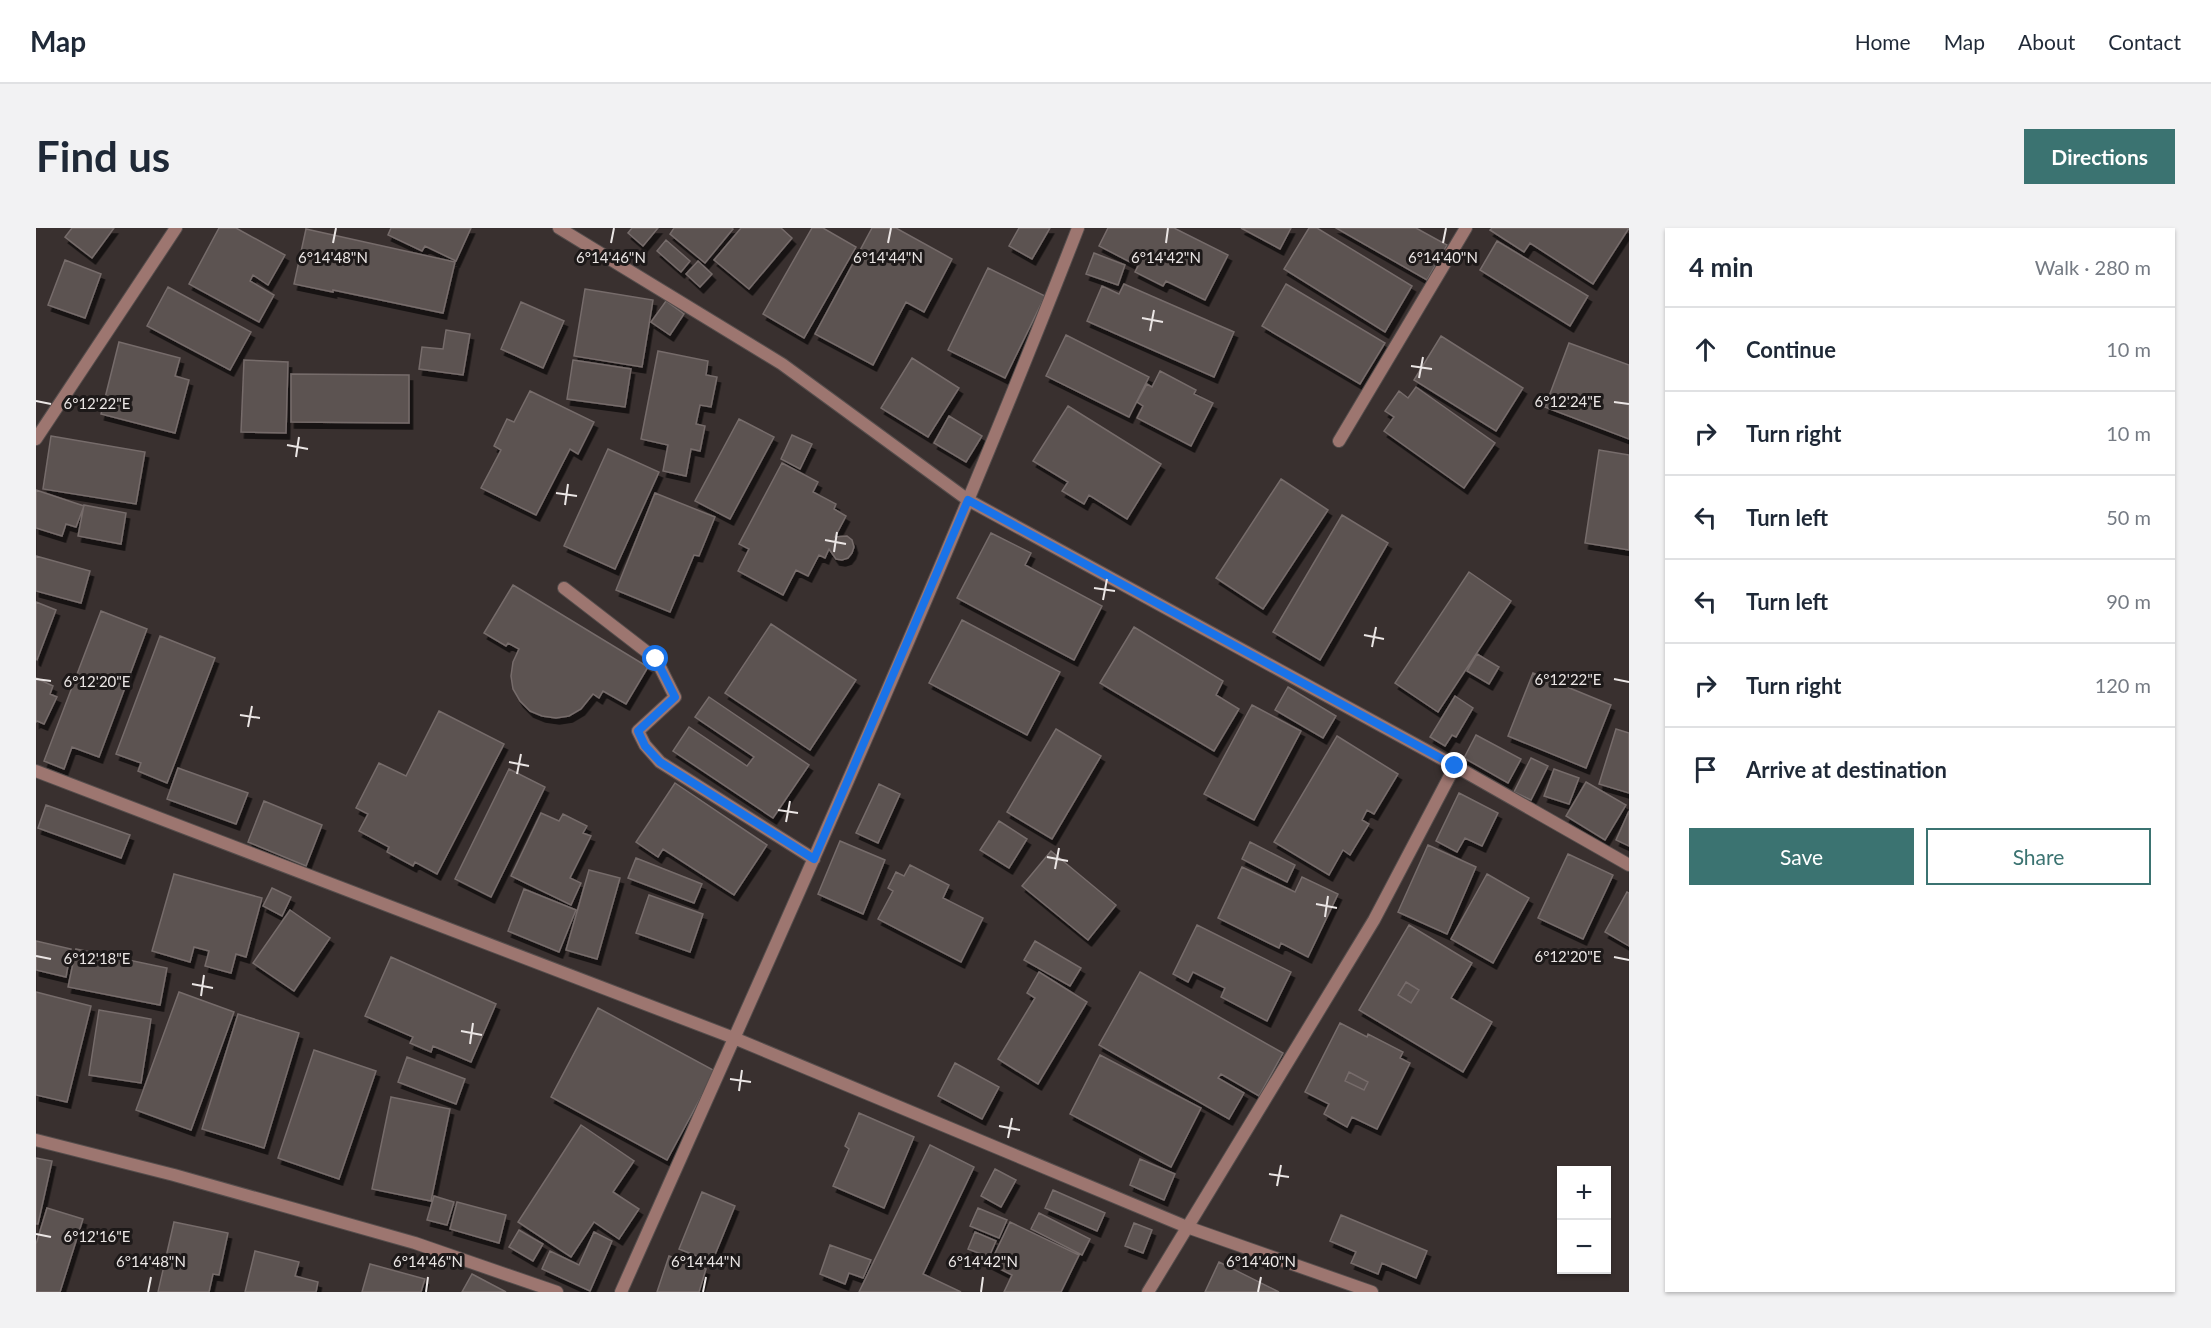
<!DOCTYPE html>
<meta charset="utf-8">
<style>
body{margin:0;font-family:Lato,sans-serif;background:#f2f2f3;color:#1f2937}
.controls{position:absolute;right:18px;bottom:18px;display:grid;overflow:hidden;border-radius:0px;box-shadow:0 2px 4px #0004}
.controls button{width:54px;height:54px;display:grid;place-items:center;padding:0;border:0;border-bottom:2px solid #e0e1e3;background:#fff;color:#1f2937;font:30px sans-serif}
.stop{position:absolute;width:18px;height:18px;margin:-14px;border:4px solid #1a73e8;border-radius:50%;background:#fff}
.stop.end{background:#1a73e8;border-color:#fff;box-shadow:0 2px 6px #0008}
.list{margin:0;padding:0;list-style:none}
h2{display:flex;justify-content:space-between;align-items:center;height:78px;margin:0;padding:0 24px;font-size:26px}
h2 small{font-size:20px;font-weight:400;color:#747a83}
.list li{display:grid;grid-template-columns:39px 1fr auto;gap:18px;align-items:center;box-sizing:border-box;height:84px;padding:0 24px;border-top:2px solid #e0e1e3}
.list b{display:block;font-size:22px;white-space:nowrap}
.list em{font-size:20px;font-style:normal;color:#747a83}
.actions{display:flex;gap:12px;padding:18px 24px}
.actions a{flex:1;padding:14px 0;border:2px solid #3b7371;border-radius:0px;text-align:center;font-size:21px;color:#3b7371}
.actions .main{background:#3b7371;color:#fff}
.icon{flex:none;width:33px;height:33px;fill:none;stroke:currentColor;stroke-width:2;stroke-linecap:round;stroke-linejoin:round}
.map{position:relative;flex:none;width:1593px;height:1064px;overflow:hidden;border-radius:0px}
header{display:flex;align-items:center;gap:36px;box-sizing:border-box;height:84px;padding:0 30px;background:#fff;border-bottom:2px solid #e0e1e3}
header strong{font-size:28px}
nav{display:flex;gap:33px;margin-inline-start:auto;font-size:21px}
.intro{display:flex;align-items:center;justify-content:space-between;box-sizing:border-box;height:144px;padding:0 36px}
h1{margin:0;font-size:42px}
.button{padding:15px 27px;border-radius:0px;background:#3b7371;color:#fff;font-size:21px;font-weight:700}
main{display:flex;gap:36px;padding:0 36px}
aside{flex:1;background:#fff;border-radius:0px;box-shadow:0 2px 4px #0004}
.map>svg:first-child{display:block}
.building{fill:#5c5251;stroke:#766c6b;stroke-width:1.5;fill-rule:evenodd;filter:url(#shadow)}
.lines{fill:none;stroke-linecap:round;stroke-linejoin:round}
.street-casing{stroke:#554d4c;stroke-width:14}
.street{stroke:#9d7670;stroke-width:12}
.route{stroke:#1a73e8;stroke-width:8}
.ticks{fill:none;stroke:#ebe6e5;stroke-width:2}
.ticks-label{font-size:15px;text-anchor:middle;fill:#ebe6e5;stroke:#1d1919;stroke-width:6;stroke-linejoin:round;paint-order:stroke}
</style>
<header>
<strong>Map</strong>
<nav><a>Home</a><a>Map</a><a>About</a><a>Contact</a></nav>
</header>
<div class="intro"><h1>Find us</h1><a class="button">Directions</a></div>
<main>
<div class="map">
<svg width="1593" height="1064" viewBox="0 0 1593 1064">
<defs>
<filter id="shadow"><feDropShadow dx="3.5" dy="6" stdDeviation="0" flood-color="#0009"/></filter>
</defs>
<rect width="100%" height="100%" fill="#39302f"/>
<path class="building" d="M36 0H78L56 30 29 9Z
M183 0H200L249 27 232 57 217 47 214 53 238 67 223 94 153 56Z
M355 0H435L420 33 389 18 386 23 352 7Z
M596 0H622L607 18 592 5Z
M638 0H696L697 1 669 35 634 6Z
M705 0H745L756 10 713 61 678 32Z
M776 0H787L820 19 768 110 727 86Z
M836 0H860L916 31 888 84 870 74 837 137 779 106Z
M983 0H1014L996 31 973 18Z
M1072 0H1138L1192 27 1169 72 1130 53 1127 58 1099 44 1102 38 1063 18Z
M1205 0H1255L1244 21Z
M1273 0H1281L1376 58 1349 104 1248 41Z
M1300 0H1380L1411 17 1391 52Z
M1456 0H1593L1557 56 1494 15 1488 24 1454 2Z
M270 1 419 34 407 85 297 62V64L258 56Z
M630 12 654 33 645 44 621 23Z
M1461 13 1552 68 1534 98 1444 42Z
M1058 25 1089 37 1082 57 1050 46Z
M29 32 65 46 49 90 12 77Z
M662 33 676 46 664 59 650 46Z
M952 40 1009 68 969 150 912 122Z
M1088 56 1198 104 1178 149 1051 93 1066 58 1083 66Z
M1250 56 1349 115 1324 156 1226 98Z
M132 59 215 104 194 142 111 98Z
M549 61 617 72 606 139 538 128Z
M630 73 648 86 634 107 615 94Z
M485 74 528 93 507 140 465 121Z
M410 102 434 106 427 147 383 141 386 119 407 121Z
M1030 107 1113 149 1093 189 1010 148Z
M1405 108 1487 160 1460 203 1378 152Z
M83 114 144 130 139 148 153 152 139 205 65 186Z
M1533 115 1593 137V211L1509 179Z
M622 123 672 133 670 147 681 149 675 179 664 177 660 196 669 198 664 223 655 221 650 248 627 243 632 217 605 211Z
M876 130 923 160 892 209 845 180Z
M208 132 252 134 250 205 205 204Z
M537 132 595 141 589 179 531 171Z
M1124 143 1160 162 1158 166 1177 175 1155 218 1101 190 1107 178 1101 174 1111 156 1116 159Z
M255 146 373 147V195L255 194Z
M1380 159 1459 215 1428 260 1348 203 1358 189 1349 183 1363 163 1372 170Z
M494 163 558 194 542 226 534 221 500 287 445 260 465 222 458 218 471 191 478 194Z
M1032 178 1125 236 1091 291 1053 267 1048 276 1026 263 1032 254 997 233Z
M913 188 946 208 930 234 898 215Z
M703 191 738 209 694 291 659 273Z
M756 207 776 216 764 241 745 231Z
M15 208 109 224 100 276 7 261Z
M572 221 623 244 579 341 528 318Z
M1563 222 1593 227V322L1549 315Z
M746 235 782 254 777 264 800 276 798 281 810 288 799 309 811 308 816 312 818 319 816 325 812 330 806 332 800 331 793 321 789 330 783 327 772 348 760 342 747 367 702 343 713 321 703 316Z
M1245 251 1292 282 1227 381 1180 350Z
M0 262 48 278 40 299 30 296 26 308 0 300Z
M619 265 679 289 663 328 658 327 634 384 580 362Z
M48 277 90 285 85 316 42 308Z
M1306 287 1352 315 1284 432 1237 404Z
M955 305 995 325 989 337 1066 378 1038 432 921 370Z
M0 328 54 343 45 375 0 363Z
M1433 344 1475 373 1402 484 1359 455Z
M477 357 612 439 590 476 567 463 563 470 557 466 545 481 533 488 520 490 506 488 494 483 484 473 477 461 475 448 477 434 483 421 472 415 470 418 448 405Z
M0 374 20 382 1 432 0 431Z
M65 383 111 401 63 529 36 519 28 541 8 533Z
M926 392 1024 444 991 507 893 455Z
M735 396 820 452 774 522 689 465Z
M1098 399 1187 453 1180 467 1203 481 1178 523 1064 455Z
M124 408 179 430 131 555 102 543 105 535 80 526Z
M1441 426 1463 439 1453 456 1431 443Z
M1497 445 1575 477 1550 540 1472 508Z
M0 450 17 458 14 466 21 469 8 496 1 493 0 494Z
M1252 459 1300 488 1287 510 1239 482Z
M1419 468 1437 480 1420 509 1416 507 1409 518 1394 509Z
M673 469 773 537 737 590 637 523 653 499 711 538 718 529 659 489Z
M1216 477 1265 503 1218 592 1168 566Z
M403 483 468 516 401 646 379 634 377 638 351 624 353 619 323 603 332 586 320 580 343 535 370 548Z
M1020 501 1065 528 1016 611 971 584Z
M1580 501 1593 505V565L1563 556Z
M1440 507 1485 531 1472 555 1428 530Z
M1301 508 1362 546 1338 586 1331 582 1326 592 1333 596 1314 627 1307 622 1293 647 1238 614Z
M1495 530 1512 538 1495 572 1478 564Z
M142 540 212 565 200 596 131 571Z
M473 541 509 559 455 669 419 651Z
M1518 541 1543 550 1533 576 1508 568Z
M1550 554 1590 577 1569 612 1530 588Z
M639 555 731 617 698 667 627 621 622 629 600 614Z
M843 556 864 566 842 615 820 605Z
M1423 565 1462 585 1446 618 1429 610 1421 624 1400 613Z
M228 573 286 597 270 638 212 614Z
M10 577 94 607 85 630 2 600Z
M1593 583V618L1580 612Z
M505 585 523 593 527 586 551 598 547 605 555 608 534 650 545 655 535 677 475 648Z
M963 593 991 611 973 640 944 622Z
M804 613 849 632 827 686 782 666Z
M1214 614 1259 637 1251 654 1206 631Z
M1392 617 1440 639 1411 706 1362 684Z
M1015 623 1080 677 1052 712 986 658Z
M1532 626 1577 647 1547 711 1502 690Z
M600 630 666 656 658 675 592 650Z
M874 637 913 657 907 670 947 690 925 734 842 691 857 663 852 660 860 644 868 648Z
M1206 639 1259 664 1266 649 1302 666 1272 729 1245 715 1243 720 1182 690Z
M553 642 584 650 561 731 530 722Z
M138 646 226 670 210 729 200 726 195 745 169 738 173 723 158 719 154 734 116 723Z
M1451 646 1493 670 1457 735 1415 711Z
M236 660 255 669 246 688 227 678Z
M488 661 540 682 523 724 472 703Z
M1591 664 1593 665V718L1569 704Z
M613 667 667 686 654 724 600 705Z
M254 682 294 710 258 763 217 735Z
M1161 697 1255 744 1231 793 1185 769 1189 760 1157 744 1152 754 1137 746Z
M1373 697 1436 735 1415 770 1456 794 1427 844 1323 782ZM1370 754 1383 762 1375 775 1362 767Z
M0 713 35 721 30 749 0 742Z
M999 713 1045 740 1034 758 988 732Z
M40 721 131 740 124 777 32 759Z
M355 729 460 776 435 834 397 818 395 824 374 815 377 809 329 788Z
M1003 744 1051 774 1002 856 962 831 999 770 991 765Z
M1104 744 1247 825 1223 868 1185 846 1182 850 1208 865 1193 891 1063 817Z
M1370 754 1383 762 1375 775 1362 767Z
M0 764 55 778 31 874 0 867Z
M143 764 198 784 155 902 100 882Z
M562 780 679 843 631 932 515 869Z
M63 782 115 791 105 855 53 847Z
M202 786 263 805 228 920 166 901Z
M1304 795 1331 809 1332 806 1367 824 1364 830 1374 835 1341 901 1316 889 1311 899 1288 886 1293 876 1269 864ZM1313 844 1332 854 1328 862 1309 853Z
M278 822 340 843 303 951 242 930Z
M1064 827 1165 880 1135 939 1034 886Z
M371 829 429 851 420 876 362 854Z
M919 835 963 859 946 891 902 868Z
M1313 844 1332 854 1328 862 1309 853Z
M355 869 414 881 395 973 336 961Z
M823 885 878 909 848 980 797 958 813 921 809 918Z
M545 897 598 933 577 964 603 981 583 1011 558 994 535 1029 482 994Z
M894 917 938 939 887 1046 925 1064H823Z
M0 930 16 933 2 996H0Z
M1104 931 1139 946 1128 972 1094 957Z
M959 941 980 952 965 979 945 968Z
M1017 962 1069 985 1061 1003 1009 980Z
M666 964 699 978 676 1034 643 1021Z
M398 968 418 974 411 997 391 992Z
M421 974 470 987 463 1015 414 1001Z
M11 980 47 991 24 1064H0V1016Z
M942 980 971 992 963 1010 934 998Z
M1003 985 1054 1011 1046 1027 995 1001Z
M1305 987 1391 1023 1380 1050 1346 1035 1342 1046 1315 1035 1320 1024 1294 1013Z
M138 994 192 1005 183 1047 177 1046 173 1064H122Z
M974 994 1043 1027 1025 1064H968L976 1047 954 1036Z
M1098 995 1116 1002 1107 1025 1089 1018Z
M483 1002 507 1016 497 1033 473 1019Z
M558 1004 576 1013 554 1063 506 1041 514 1023 543 1037Z
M939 1004 960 1013 953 1029 932 1021Z
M794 1017 835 1032 827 1050 813 1045 809 1056 784 1046Z
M219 1023 263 1034 259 1048 282 1054 280 1064H209Z
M633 1028 670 1041 663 1064H621Z
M1183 1034 1243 1064H1169Z
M334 1036 389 1051 385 1064H326Z
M436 1046 470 1064H426Z"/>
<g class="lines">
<defs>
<path id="street" d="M523 0 746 136 932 272 1419 538 1593 637
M0 211 140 0
M1303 213 1430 0
M528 360 620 431 639 469 602 503 609 517 624 534 778 631
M0 543 698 810 1151 999 1336 1064
M0 912 138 947 379 1015 521 1064
M585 1064C742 711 902 360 1042 0
M1112 1064 1338 692 1419 538"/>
</defs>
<use href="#street" class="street-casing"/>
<use href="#street" class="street"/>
</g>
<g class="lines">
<path class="route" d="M620 431 639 469 602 503 609 518 624 534 778 631 932 272 1419 538"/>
</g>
<path class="ticks" d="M297 15 300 0M575 15 578 0M852 15 855 0M1130 15 1132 0M1407 15 1410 0M1106 90 1127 94M1114 103 1118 82M1375 138 1396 141M1383 150 1387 129M0 173 15 176M1578 174 1593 176M251 217 272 221M260 229 263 209M520 265 541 268M529 277 532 256M789 312 810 316M798 324 801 304M1058 360 1079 363M1067 372 1071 351M1328 407 1348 411M1336 419 1340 399M0 451 15 453M1578 451 1593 454M204 487 224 490M212 499 216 478M473 534 493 538M481 546 485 526M742 582 762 585M750 594 754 573M1011 629 1032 633M1019 641 1023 620M1280 676 1301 680M1289 689 1292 668M0 728 15 731M1578 729 1593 732M156 756 177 760M165 768 168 747M425 803 446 807M434 816 437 795M694 851 715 854M703 863 706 842M963 898 984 902M972 910 976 890M1233 946 1253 949M1241 958 1245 937M0 1006 15 1009M112 1064 115 1049M390 1064 392 1049M667 1064 670 1049M945 1064 947 1049M1222 1064 1225 1049"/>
<g class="ticks-label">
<text x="297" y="35">6°14'48"N</text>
<text x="575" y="35">6°14'46"N</text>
<text x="852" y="35">6°14'44"N</text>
<text x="1130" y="35">6°14'42"N</text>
<text x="1407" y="35">6°14'40"N</text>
<text x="1532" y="179">6°12'24"E</text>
<text x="61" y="181">6°12'22"E</text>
<text x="1532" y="457">6°12'22"E</text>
<text x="61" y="459">6°12'20"E</text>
<text x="1532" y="734">6°12'20"E</text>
<text x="61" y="736">6°12'18"E</text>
<text x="61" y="1014">6°12'16"E</text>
<text x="115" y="1039">6°14'48"N</text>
<text x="392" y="1039">6°14'46"N</text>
<text x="670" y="1039">6°14'44"N</text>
<text x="947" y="1039">6°14'42"N</text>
<text x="1225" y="1039">6°14'40"N</text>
</g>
</svg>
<div class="controls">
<button>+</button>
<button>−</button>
</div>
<div class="stop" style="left:620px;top:431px"></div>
<div class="stop end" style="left:1419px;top:538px"></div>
</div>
<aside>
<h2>4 min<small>Walk · 280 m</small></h2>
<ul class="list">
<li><svg class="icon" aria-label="ahead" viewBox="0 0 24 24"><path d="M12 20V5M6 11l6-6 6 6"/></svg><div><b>Continue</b></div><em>10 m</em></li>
<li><svg class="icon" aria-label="right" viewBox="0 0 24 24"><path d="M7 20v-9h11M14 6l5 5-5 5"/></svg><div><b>Turn right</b></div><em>10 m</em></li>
<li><svg class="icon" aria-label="left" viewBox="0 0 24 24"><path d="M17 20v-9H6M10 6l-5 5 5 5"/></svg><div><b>Turn left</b></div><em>50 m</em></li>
<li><svg class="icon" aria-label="left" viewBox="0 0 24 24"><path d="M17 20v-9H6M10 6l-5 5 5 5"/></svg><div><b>Turn left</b></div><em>90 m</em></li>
<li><svg class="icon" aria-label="right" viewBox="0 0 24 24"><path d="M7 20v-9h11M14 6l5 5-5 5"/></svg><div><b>Turn right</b></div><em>120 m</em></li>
<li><svg class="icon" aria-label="arrive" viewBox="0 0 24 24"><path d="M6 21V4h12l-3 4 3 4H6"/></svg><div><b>Arrive at destination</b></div></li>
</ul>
<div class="actions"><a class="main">Save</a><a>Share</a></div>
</aside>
</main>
